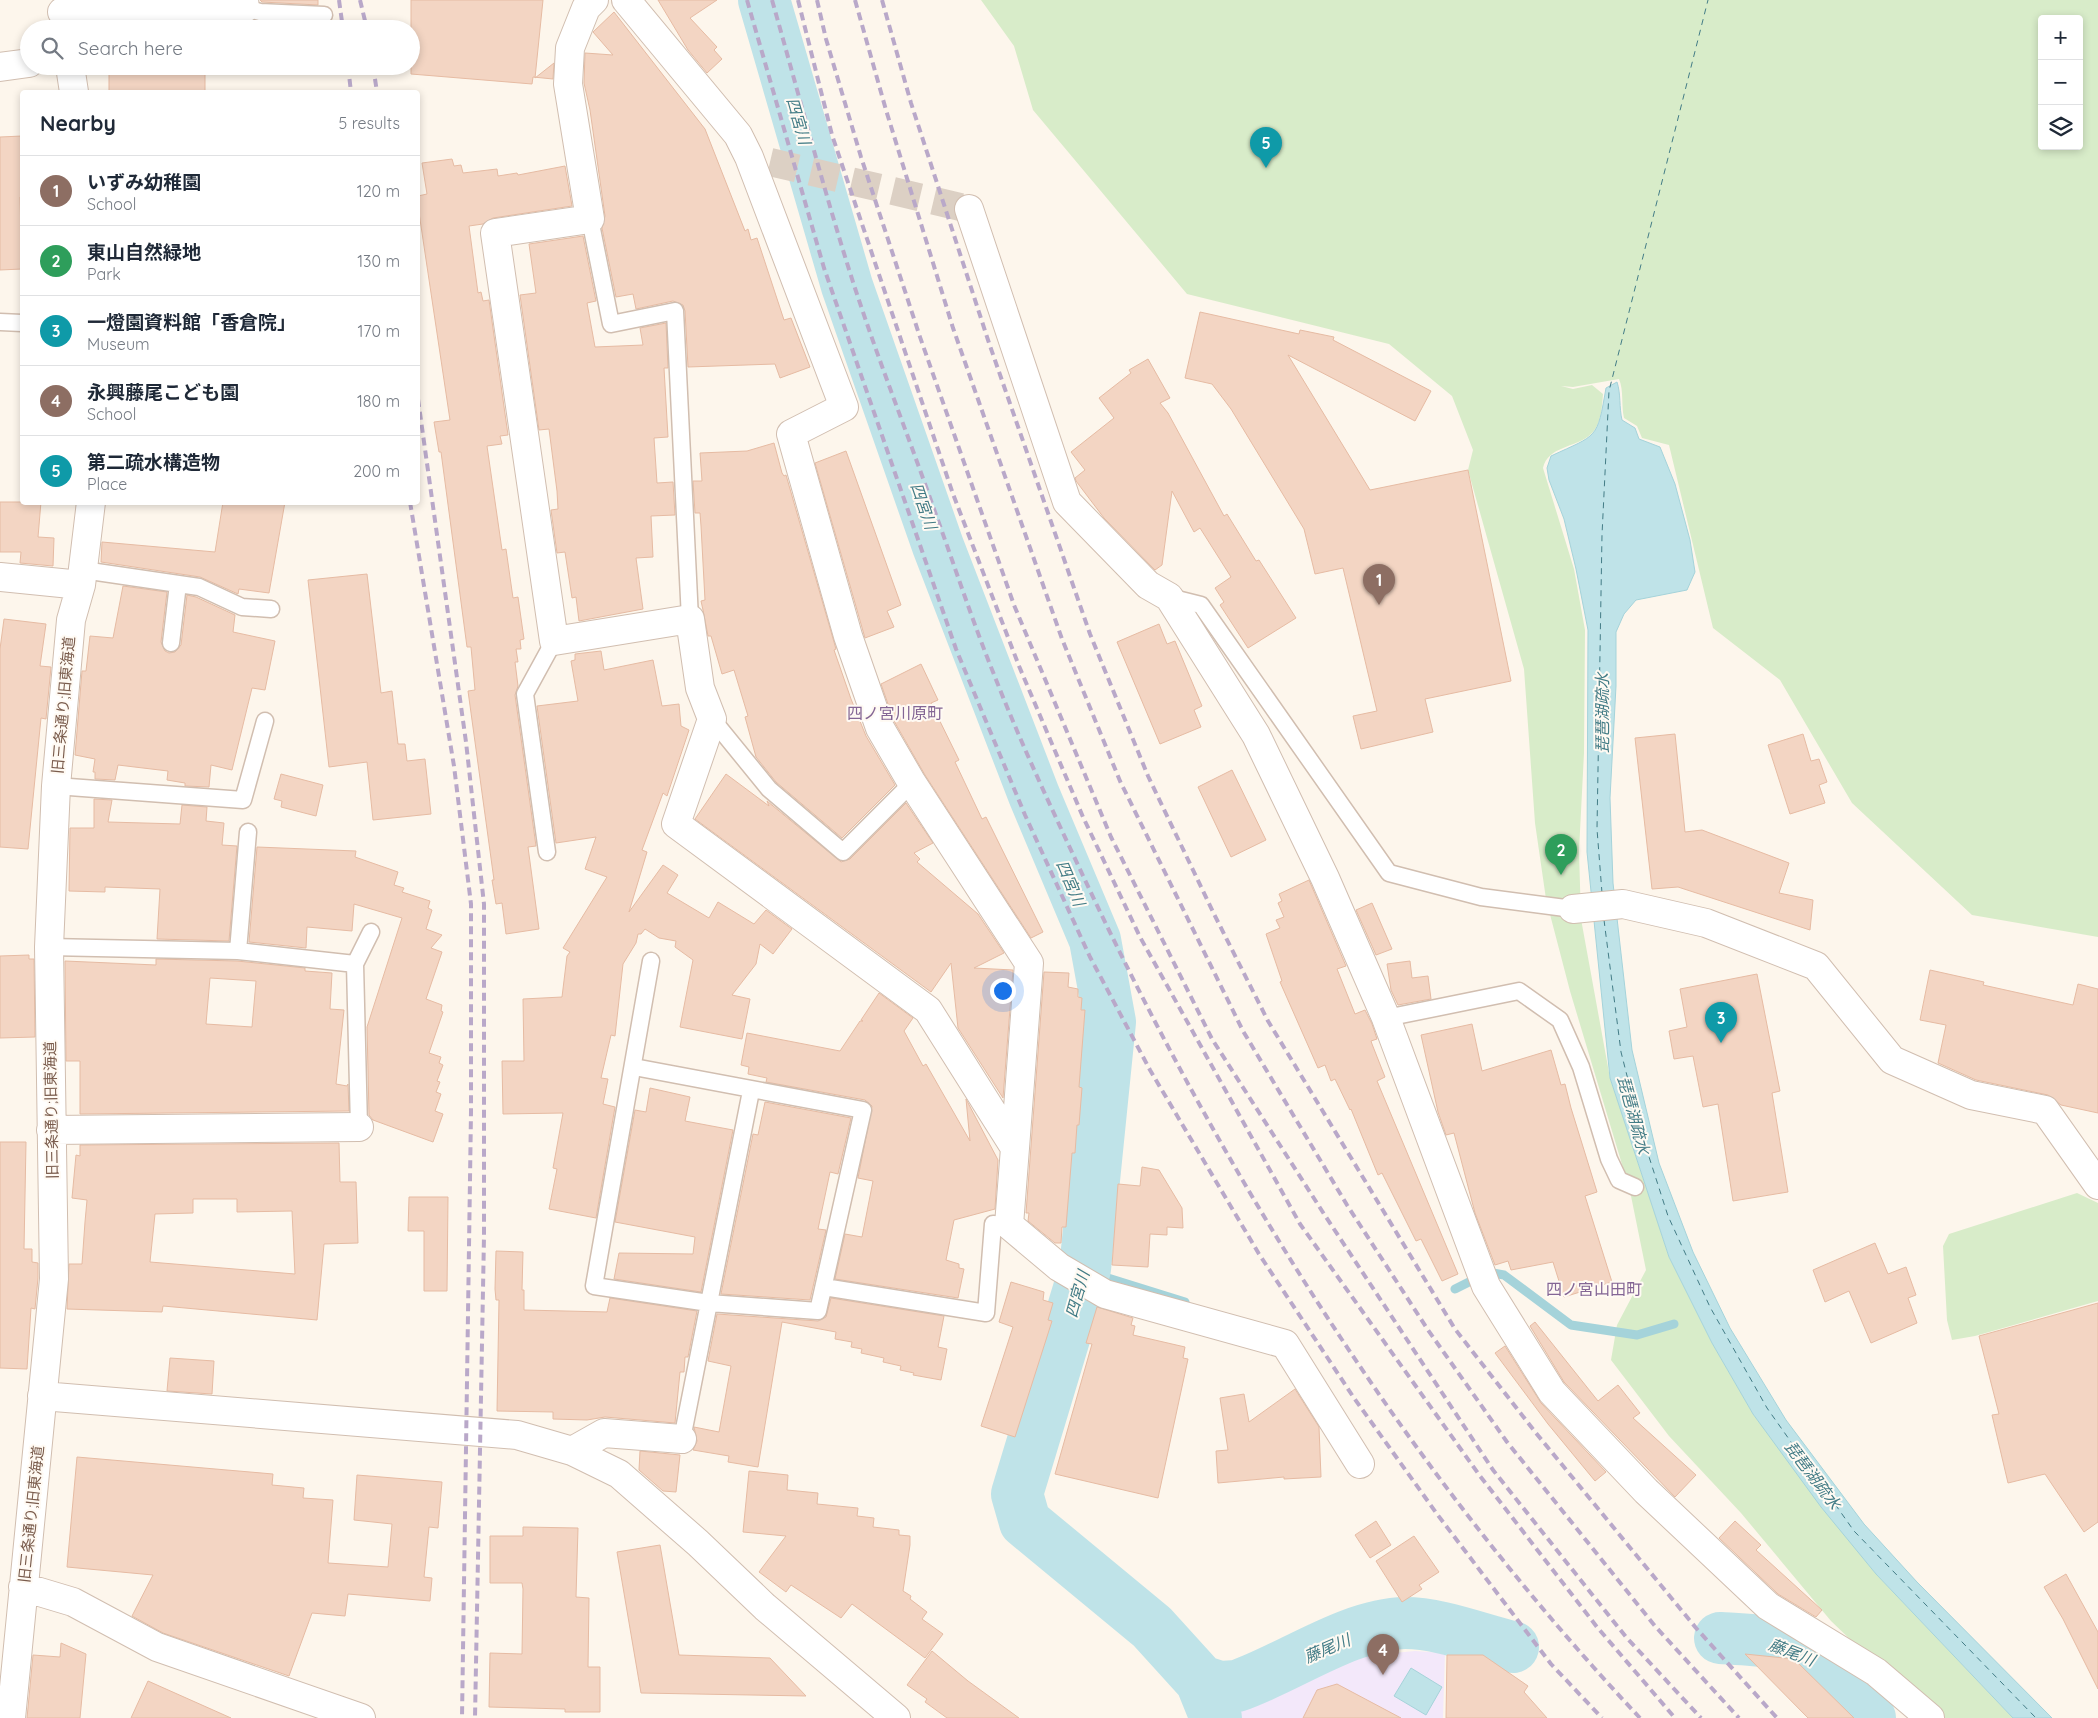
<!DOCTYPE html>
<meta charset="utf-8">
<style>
body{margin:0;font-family:Quicksand,"Noto Sans JP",sans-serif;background:#f2f2f3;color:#1f2937}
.controls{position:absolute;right:15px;top:15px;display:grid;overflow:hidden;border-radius:5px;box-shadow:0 2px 8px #0003}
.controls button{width:45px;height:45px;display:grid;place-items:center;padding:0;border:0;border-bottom:1px solid #e0e1e3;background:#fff;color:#1f2937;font:25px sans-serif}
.you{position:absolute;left:1002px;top:990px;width:18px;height:18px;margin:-12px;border:4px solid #fff;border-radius:50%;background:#1a73e8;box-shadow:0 0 0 8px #1a73e833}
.badge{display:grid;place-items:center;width:32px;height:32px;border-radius:50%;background:#1a73e8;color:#fff;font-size:16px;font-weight:700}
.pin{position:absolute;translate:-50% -41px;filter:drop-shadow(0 1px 2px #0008)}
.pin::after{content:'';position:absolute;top:26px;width:18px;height:15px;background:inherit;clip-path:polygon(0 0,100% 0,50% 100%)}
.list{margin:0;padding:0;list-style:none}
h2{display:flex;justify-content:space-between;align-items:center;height:65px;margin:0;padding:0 20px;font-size:21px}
h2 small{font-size:16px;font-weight:400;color:#747a83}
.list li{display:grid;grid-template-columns:32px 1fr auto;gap:15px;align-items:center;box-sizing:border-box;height:70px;padding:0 20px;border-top:1px solid #e0e1e3}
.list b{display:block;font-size:19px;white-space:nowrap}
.list p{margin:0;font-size:16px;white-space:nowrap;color:#747a83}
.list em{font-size:16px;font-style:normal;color:#747a83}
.icon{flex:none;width:28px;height:28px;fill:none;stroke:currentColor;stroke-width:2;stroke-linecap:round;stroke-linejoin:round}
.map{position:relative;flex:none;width:2098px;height:1718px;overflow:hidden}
.search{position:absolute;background:#fff;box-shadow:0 2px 8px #0003;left:20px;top:20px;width:400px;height:55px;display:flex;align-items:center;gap:12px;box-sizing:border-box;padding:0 18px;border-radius:28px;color:#747a83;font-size:19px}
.panel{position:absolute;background:#fff;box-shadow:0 2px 8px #0003;left:20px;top:90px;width:400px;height:415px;border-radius:5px}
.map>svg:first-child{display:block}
.education{fill:#f3e8fa}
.green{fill:#d8ecc9;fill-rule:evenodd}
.water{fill:#bfe3e8;stroke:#a5d3da}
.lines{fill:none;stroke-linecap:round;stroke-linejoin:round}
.stream{stroke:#a5d3da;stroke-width:9}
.river{stroke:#bfe3e8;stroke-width:52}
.ferry{stroke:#437c86;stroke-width:1;stroke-dasharray:6 5;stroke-linecap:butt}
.building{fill:#f3d5c3;stroke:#e6bba3;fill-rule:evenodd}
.street-tunnel{stroke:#dcd0c4;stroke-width:28;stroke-dasharray:28 14;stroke-linecap:butt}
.lane-casing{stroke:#d1beb0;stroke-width:19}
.street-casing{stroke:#d1beb0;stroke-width:30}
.lane{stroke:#fff;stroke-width:16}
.street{stroke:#fff;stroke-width:28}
.rail{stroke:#b9a8c9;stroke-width:4;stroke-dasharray:8 5;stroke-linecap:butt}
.labels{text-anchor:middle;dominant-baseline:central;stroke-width:4;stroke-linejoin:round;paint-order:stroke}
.street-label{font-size:15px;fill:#7a5c4d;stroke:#fffaf3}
.water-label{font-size:16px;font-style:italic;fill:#437c86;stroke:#fffaf3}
.neighbourhood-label{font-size:16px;fill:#846695;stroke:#fffaf3}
</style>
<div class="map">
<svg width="2098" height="1718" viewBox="0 0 2098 1718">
<rect width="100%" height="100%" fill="#fdf6ec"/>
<path class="education" d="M1415 1651 1445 1653 1443 1718H1241V1706L1263 1701 1362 1656Z"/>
<path class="green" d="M981 0H2098V937L1972 915 1852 803 1780 680 1713 628 1669 445 1642 438 1637 426 1624 418C1621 405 1624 391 1619 379L1573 387 1561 386 1573 389 1592 385 1603 394C1602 407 1601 426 1590 435 1575 448 1548 446 1543 468L1574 569 1585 630 1584 753 1579 851 1581 919 1610 1078 1669 1257 1712 1343 1753 1414 1876 1574 2013 1718H1932L1831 1621 1741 1513 1669 1436 1611 1360 1617 1325 1646 1270 1630 1191 1570 991 1546 899 1535 823 1524 669 1468 470 1473 450 1452 396 1389 344 1187 294 1033 110 1014 46ZM2042 19H2079V146H2042Z
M2077 1193 2098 1203V1301L1975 1336 1952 1340 1947 1320 1943 1246 1949 1234Z"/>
<path class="water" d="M1617 382C1621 394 1619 407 1622 420L1635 428 1639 439 1660 447 1675 484 1690 540 1695 572 1687 590 1636 600 1624 614 1616 632V686L1610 798 1613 883 1632 1050 1659 1163 1693 1252 1730 1328 1786 1420 1864 1524 1917 1582 2052 1718H2013L1876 1574 1821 1507 1753 1414 1712 1343 1669 1257 1610 1078 1587 852 1588 630 1576 569 1564 519 1549 480 1547 468 1551 456C1598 434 1597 440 1606 388Z
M1411 1668 1442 1687 1426 1715 1394 1696Z"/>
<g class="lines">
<path class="stream" d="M1487 1272 1504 1275 1571 1325 1637 1335 1674 1324
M1095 1274 1185 1302
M1455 1289 1473 1280"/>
<path class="river" d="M764 0 847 286 938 546 1034 795 1095 940 1110 1022 1085 1269 1017 1494 1025 1522 1152 1627 1201 1681 1216 1718
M1720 1638C1753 1640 1787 1640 1816 1659 1830 1668 1858 1703 1870 1718
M1201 1681 1220 1687 1237 1686C1289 1668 1349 1624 1405 1623 1440 1623 1479 1639 1513 1647"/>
<path class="ferry" d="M1602 893 1597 829 1602 535 1609 391 1708 0
M1604 920 1621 1052 1642 1135 1668 1216 1710 1307 1767 1408 1854 1531 2036 1718"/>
</g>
<path class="building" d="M260 0H318V5L262 2Z
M411 0H543L535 78 554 63 553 79 533 77 532 84 411 74Z
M658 0H717L690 18 717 47 714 50 722 59 707 73 688 50Z
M614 12 705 129 745 231 748 229 751 240 757 238 784 320 791 318 810 367 780 378 775 364 688 367 685 311 683 305 673 301 636 309 633 294 616 297 602 228 605 216 590 110 584 83 585 53 613 55 593 32Z
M254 21 317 25V29H128V26L245 24Z
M128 66H205V92H109V67Z
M22 136V197H20L22 269 0 270V137Z
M452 159 454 166 461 165 463 173 497 169 498 176 517 173 518 175 565 166 572 206 493 218 483 224 469 226 478 293 481 292 483 301 489 300 508 435 500 436 502 444 487 446 502 550 506 549 513 598 518 597 524 639 520 640 521 649H516L518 662H515L518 686 515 695 536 846 528 847 539 929 506 934 502 903 496 904 492 880H494L468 691 475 690 471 647H467L441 452H439L434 422 450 420 418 206V196L427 194 422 163Z
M583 236 596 301 587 303 595 347 643 345 640 328 666 323 668 368H664L668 437 654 438 657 483 673 482 675 515 651 516 653 557 636 558 643 609 579 621 576 597 572 598 565 552 557 553 551 510 558 509 557 491 549 429 539 430 520 295 536 293 529 244Z
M1200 312 1299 334 1300 330 1334 337 1333 340 1431 391 1415 421 1288 355 1370 490 1468 470 1511 681 1425 699 1433 732 1361 749 1353 716 1377 711 1343 568 1315 574 1304 529 1231 409 1212 384 1185 378Z
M1148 359 1170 398 1160 403 1168 413 1224 516 1227 514 1256 561 1259 560 1296 618 1248 648 1220 605 1224 602 1215 588 1231 577 1200 528 1194 532 1172 491 1162 565 1155 570 1104 518 1076 481 1075 478 1085 470 1071 452 1114 418 1099 398 1131 373 1129 370Z
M774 443 782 473 784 476 786 475 836 649 834 650 851 699 866 736 895 785 842 838 776 782 756 757 745 717 748 716 734 670 722 674 711 636H708L703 610 701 601 705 600 701 526 700 513H695L693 481H702L700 453 747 451Z
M846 451 901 605 887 611 894 627 865 638 815 463Z
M0 502H41L38 537 54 538 53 566 20 563 21 552H0Z
M223 502H285L269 593 239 589 238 594 200 577 101 562 102 542 215 552Z
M367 574 381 693 392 691 398 744H405L407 761 425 759 431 814 373 820 367 762 329 767 308 580Z
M123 586 167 592 161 642 165 651 169 653 175 652 181 645 187 595 196 597 235 615 233 632 275 641 265 690 252 688 232 770 211 765 209 787 185 786V783L167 780 168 771 118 765 115 780 95 779V772H93L95 759 75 755 82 671H86L90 636 113 638Z
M4 619 46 624 40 666 51 667 46 719 41 718 28 849 0 847V649Z
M1159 624 1167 644 1175 641 1202 706 1194 710 1201 727 1160 744 1117 642Z
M601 651 604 670 653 660 662 706 679 704 681 726 689 730 667 796 663 793 642 850 647 852 629 912 663 865 678 875 667 893 709 918 718 902 754 924 766 910 792 929 773 954 760 944 756 964 732 995 750 999 742 1039 680 1027 693 960 675 947 676 941 659 938 645 929 641 934H638L636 943 623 964 615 1036 611 1035 601 1078 608 1079 603 1104 615 1107 596 1218 549 1209 557 1169 553 1168 563 1113 503 1114 502 1061H524L523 999 562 997 567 956 570 952 563 948 607 877 585 869 596 837 556 843 537 706 578 701 571 661 575 660V654Z
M921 664 938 700 931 703 959 760 955 762 982 819 986 817 1043 932 1031 938 925 775 894 721 881 684Z
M1675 734 1685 832 1702 830 1789 863 1779 893 1813 900 1810 930 1678 887 1652 889 1635 738Z
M1803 734 1811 761 1819 759 1827 782 1819 785 1825 803 1790 814 1768 745Z
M1232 770 1266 840 1231 857 1198 787Z
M281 774 323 785 316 816 281 807 282 801 274 799Z
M726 774 769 806 767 801 841 862 850 859 906 803 933 843 914 853 920 859 917 862 978 914 1004 953 974 968 1013 970 1003 1098 958 1028 951 963 931 992 695 819Z
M94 799 112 800 108 822 180 824 182 805 207 807 206 821 224 823 222 845 237 846 229 941 157 939 160 889 105 887V892L69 891 70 828H94Z
M257 847 356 851 355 857 398 872 394 885 404 888 402 892 430 901 428 908 432 910 426 929 442 935 431 948 442 952 426 999 442 1005 441 1011 443 1012 429 1053 441 1057 439 1063 443 1065 437 1081 440 1082 436 1092 441 1094 435 1111 443 1114 433 1142 373 1120 369 1115 367 1027 402 918 354 904 352 931 307 927 306 948 249 942Z
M1309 880 1346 966 1337 969 1355 1014 1365 1010 1372 1024 1377 1039 1371 1041 1372 1044 1385 1077 1377 1081 1458 1274 1442 1281 1421 1239 1416 1241 1382 1173 1378 1175 1351 1109 1350 1110 1335 1079 1331 1081 1325 1065 1318 1068 1280 982 1282 981 1266 934 1280 928 1276 920 1284 917 1278 903 1282 901 1279 894Z
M1372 903 1392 949 1376 955 1356 910Z
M29 955V959H34L35 1037 0 1038V956Z
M156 959 237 961 305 968V971L332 973 330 1009 344 1010 336 1084 347 1086 348 1084 349 1111 80 1114V1061H66L65 961 156 965ZM210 978 256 981 252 1027 206 1024Z
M1410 961 1412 978 1428 976 1431 999 1398 1005 1391 990 1387 964Z
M1930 970 1984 982 1983 985 2073 1005 2078 984 2098 989V1113L2061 1105 2048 1095 1976 1080 1938 1063 1946 1025 1920 1020Z
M1044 972 1069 973 1068 987 1078 989V997L1082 998 1081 1010H1085L1079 1087 1082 1088 1079 1125H1077L1075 1153H1072L1066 1227H1062L1061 1243H1055L1028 1221 1029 1213H1026Z
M1757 974 1780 1091 1772 1093 1788 1192 1733 1201 1718 1104 1703 1107 1693 1056 1674 1059 1669 1031 1687 1027 1680 989Z
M879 993 913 1018 904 1031 923 1066 926 1064 970 1141 966 1099 998 1160 995 1209 954 1220 946 1260 959 1264V1268L964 1269 958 1298 835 1279 845 1234 862 1237 873 1181 858 1178 872 1106 865 1100 766 1082 767 1078 748 1074 749 1067 741 1065 747 1033 840 1051 860 1021H863L861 1020Z
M1472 1024 1482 1071 1551 1050 1561 1085 1565 1084 1571 1108 1597 1192 1585 1196 1612 1282 1564 1297 1553 1262 1511 1270 1508 1261 1495 1265 1475 1213 1454 1133 1446 1135 1438 1112 1421 1035Z
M650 1088 690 1097 685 1121 733 1130 701 1292 614 1279 619 1253 693 1254 695 1237 615 1222 635 1110 646 1112Z
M765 1102 851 1118 838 1174 830 1172 818 1229 826 1230 810 1300 721 1294 753 1134 758 1135Z
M0 1142H26L24 1249H32V1262L38 1263V1278L35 1309 31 1308 27 1369 0 1368Z
M339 1143 340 1182H356L358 1243 324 1244 317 1320 163 1306 162 1312 67 1309 69 1264H82L85 1222 87 1200 72 1198 76 1155 80 1156V1145ZM193 1199H237V1212L292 1211 295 1274 150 1262 155 1214 193 1213Z
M1142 1167 1159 1170 1182 1208 1183 1228 1167 1227V1235L1150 1234 1148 1267 1112 1265 1118 1184 1140 1186Z
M409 1197H448L447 1291H424V1231H408Z
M1875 1243 1888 1274 1906 1267 1916 1295 1908 1298 1917 1323 1871 1343 1849 1291 1825 1302 1813 1270Z
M496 1251 523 1252 522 1290H524V1310L607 1312 610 1298 697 1311 688 1357H685L684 1372H680L675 1423 605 1417 587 1420 553 1419V1412L497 1411 499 1300H496L495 1289Z
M1011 1282 1044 1292 1043 1300 1053 1303 1048 1320 1052 1321 1015 1437 981 1426 1013 1327 999 1322Z
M831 1298 944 1316 938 1347 947 1349 941 1380 913 1375 914 1373 900 1370 901 1366 883 1362 884 1358 861 1353 862 1349 851 1347 852 1342 835 1339 836 1332 782 1322 758 1467 728 1462 729 1456 693 1450 697 1441 694 1427 719 1432 731 1366 708 1361 717 1314 818 1321 826 1317Z
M2098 1303V1522L2084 1532 2045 1474 2008 1483 1992 1415 1999 1414 1979 1336Z
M1097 1307 1133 1318 1131 1325 1135 1326 1133 1335 1185 1347 1183 1358 1188 1359 1158 1498 1055 1474 1092 1344 1086 1343Z
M1535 1322 1598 1401 1618 1385 1640 1413 1633 1418 1696 1475 1675 1497 1564 1382 1530 1326Z
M1505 1346 1541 1403 1606 1472 1595 1481 1548 1424 1495 1353Z
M170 1358 214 1361 212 1394 167 1391Z
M1295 1389 1319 1427 1321 1477 1284 1479V1477L1218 1483 1216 1451 1228 1450 1220 1398 1244 1394 1249 1422Z
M640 1451 680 1455 676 1492 663 1491 639 1470Z
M77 1457 273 1474 272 1485 304 1488 303 1498 333 1500 328 1563 388 1567 392 1524 354 1520 357 1475 442 1482 438 1528 429 1527 424 1577 432 1578 430 1601 348 1594 345 1616 312 1613 289 1676 163 1633 132 1616 153 1575 67 1567Z
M749 1471 788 1475 787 1490 818 1493 817 1504 858 1508 857 1516 874 1518 873 1527 899 1530V1535L910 1536V1545L903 1591 911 1596 910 1599 927 1612 922 1619 943 1634 925 1658 852 1604 841 1618 791 1585 786 1592 759 1572 786 1536 743 1532Z
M1376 1521 1391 1545 1370 1558 1355 1535Z
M1735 1521 1761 1545 1756 1550 1822 1610 1816 1617 1778 1594 1719 1538Z
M523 1527 578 1528 576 1597 589 1598 588 1667H600V1712H565V1709L489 1707 490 1653 522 1654 523 1589 522 1583H490V1536H523Z
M1414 1536 1439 1572 1419 1585 1422 1589 1402 1602 1376 1561Z
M660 1545 679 1655 770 1658 806 1696 641 1693 617 1552Z
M2066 1574 2098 1632V1689L2063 1619 2044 1587Z
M61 1643 86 1654 80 1718H27L33 1655 60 1657Z
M932 1651 968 1681 1019 1718H947L925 1702 927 1699 907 1685Z
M1745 1654 1794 1659 1854 1718H1808Z
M1447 1655H1483L1528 1686 1524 1692 1547 1718H1446Z
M148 1681 231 1718H131Z
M1337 1684 1401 1718H1303L1317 1690Z"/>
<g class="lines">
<path class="street-tunnel" d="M770 162 969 209"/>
<defs>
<path id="lane" d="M245 8 260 12 324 15
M590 219 611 324 675 311 690 619
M0 322 22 323
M83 570 199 587 242 607 271 609
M1169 597 1201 605 1389 873 1481 897 1573 909
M171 643 178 584
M712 719 769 789 843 852 912 783
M56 786 243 800 265 721
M547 852 525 694 554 641
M49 947 238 951 355 964
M238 951 248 832
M1386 1018 1519 991 1560 1020 1581 1067 1609 1159 1619 1180 1635 1187
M634 1067 863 1110 818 1311 709 1303 594 1286 651 961
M359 1127 355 964 371 932
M824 1287 986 1313 993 1224 1009 1225
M682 1439 751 1091"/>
<path id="street" d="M594 0 586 8 570 48 568 84 590 219 495 233 554 641 690 619 700 688 712 719 676 824 928 1010 1015 1148 1009 1225 1059 1267 1105 1294 1285 1344 1360 1464
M626 0 738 135 749 157 844 407 791 434 848 636 880 728 912 783 1029 963 1015 1148
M62 12 245 8 244 0
M70 66 74 92
M0 67 29 63
M969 209 1067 502 1148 585 1169 597 1256 735 1325 878 1386 1018 1486 1286 1552 1392 1646 1491 1768 1606 1876 1672 1930 1718
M0 577 81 585
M1573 909 1623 904 1706 923 1816 966 1892 1060 1971 1095 2045 1110 2098 1185
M51 1130 359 1127
M42 1396 517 1435 572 1451 619 1474 698 1543 765 1607 896 1718
M572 1451 604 1433 682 1439
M23 1587 73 1602 157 1647 361 1718
M11 1718 54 1279 49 947 56 786 71 620 81 585 91 502"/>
</defs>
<use href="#lane" class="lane-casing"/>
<use href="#street" class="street-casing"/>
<use href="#lane" class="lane"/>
<use href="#street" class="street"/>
<path class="rail" d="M339 0 343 29
M360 0 367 29
M747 0 824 268 956 649 1025 815 1090 957 1150 1070 1259 1254 1354 1398 1437 1514 1551 1664 1602 1718
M772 0C797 88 820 176 847 263 873 347 906 429 935 512 955 567 973 623 995 677 1020 741 1049 803 1078 865 1221 1173 1406 1469 1640 1718
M798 0 832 135 953 494 1019 666 1083 817 1140 937 1300 1224 1480 1476 1597 1627 1675 1718
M817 0 826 39 861 157 920 337 1014 605 1111 837 1212 1039 1324 1214 1493 1470 1626 1637 1701 1718
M855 0 886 110 953 328 1062 639 1120 781 1243 1031 1347 1205 1428 1330 1507 1442 1655 1626 1739 1718
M882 0 911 103 989 343 1090 634 1148 776 1214 914 1268 1021 1455 1329 1536 1433 1696 1628 1777 1718
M348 66 351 92
M373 66 377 92
M418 399 466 742 484 904V1236L475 1718
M410 502 454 766 471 904V1112L462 1718"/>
</g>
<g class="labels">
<g class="street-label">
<text transform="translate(63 705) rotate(-85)">旧三条通り;旧東海道</text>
<text transform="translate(51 1110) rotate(-91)">旧三条通り;旧東海道</text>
<text transform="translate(31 1514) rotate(-84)">旧三条通り;旧東海道</text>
</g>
<g class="water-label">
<text transform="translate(799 121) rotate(74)">四宮川</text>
<text transform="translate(924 506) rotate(71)">四宮川</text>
<text transform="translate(1602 713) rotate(-90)">琵琶湖疏水</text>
<text transform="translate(1071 883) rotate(67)">四宮川</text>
<text transform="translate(1634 1115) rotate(75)">琵琶湖疏水</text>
<text transform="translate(1077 1294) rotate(-74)">四宮川</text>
<text transform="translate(1813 1475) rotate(53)">琵琶湖疏水</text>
<text transform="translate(1327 1648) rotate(-23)">藤尾川</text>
<text transform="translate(1792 1652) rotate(21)">藤尾川</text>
</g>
<g class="neighbourhood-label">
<text x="895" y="713">四ノ宮川原町</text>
<text x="1594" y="1289">四ノ宮山田町</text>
</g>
</g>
</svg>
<div class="controls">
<button>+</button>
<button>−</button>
<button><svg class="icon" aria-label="layers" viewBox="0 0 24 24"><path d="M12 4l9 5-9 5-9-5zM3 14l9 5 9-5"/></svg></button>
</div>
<div class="you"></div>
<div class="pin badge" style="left:1379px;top:605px;background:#8d6e63">1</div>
<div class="pin badge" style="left:1561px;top:875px;background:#2e9e5b">2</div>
<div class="pin badge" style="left:1721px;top:1043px;background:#0f9aa8">3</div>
<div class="pin badge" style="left:1383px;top:1675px;background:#8d6e63">4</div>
<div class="pin badge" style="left:1266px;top:168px;background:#0f9aa8">5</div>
<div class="search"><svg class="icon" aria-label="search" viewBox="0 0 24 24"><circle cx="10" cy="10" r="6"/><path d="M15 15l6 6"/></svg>Search here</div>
<section class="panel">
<h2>Nearby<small>5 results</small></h2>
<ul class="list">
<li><span class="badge" style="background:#8d6e63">1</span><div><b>いずみ幼稚園</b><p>School</p></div><em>120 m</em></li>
<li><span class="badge" style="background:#2e9e5b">2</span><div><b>東山自然緑地</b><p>Park</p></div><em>130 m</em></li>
<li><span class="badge" style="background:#0f9aa8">3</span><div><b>一燈園資料館「香倉院」</b><p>Museum</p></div><em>170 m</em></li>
<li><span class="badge" style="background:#8d6e63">4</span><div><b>永興藤尾こども園</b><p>School</p></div><em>180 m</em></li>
<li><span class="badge" style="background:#0f9aa8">5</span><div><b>第二疏水構造物</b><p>Place</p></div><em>200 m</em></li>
</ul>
</section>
</div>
